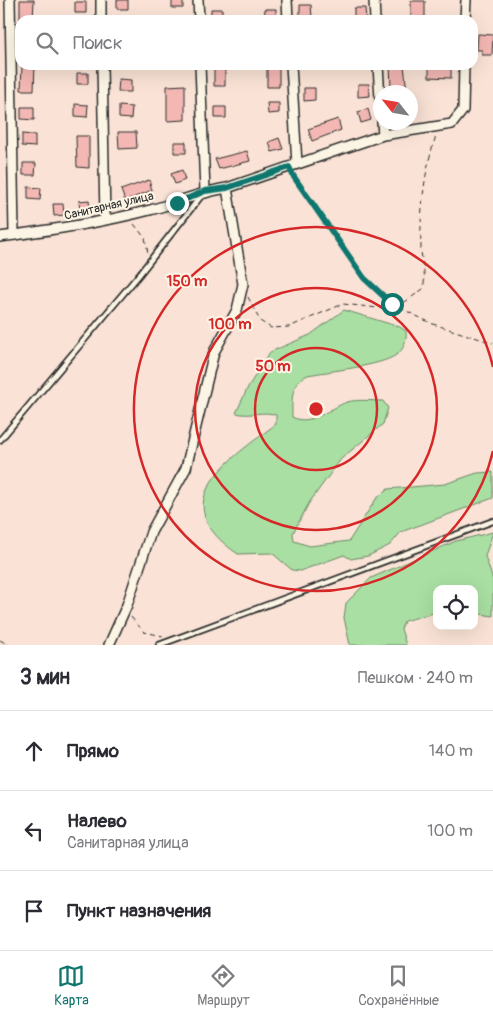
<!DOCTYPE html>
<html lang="ru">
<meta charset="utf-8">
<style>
body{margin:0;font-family:Pangolin,sans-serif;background:#f7f7f7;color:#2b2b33}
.controls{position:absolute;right:15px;bottom:15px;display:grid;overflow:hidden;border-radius:10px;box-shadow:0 5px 20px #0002}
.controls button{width:45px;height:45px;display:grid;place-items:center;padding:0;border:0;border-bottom:1px solid #e1e1e2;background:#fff;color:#2b2b33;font:25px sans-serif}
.compass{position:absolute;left:373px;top:85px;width:45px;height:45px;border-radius:50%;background:#fff;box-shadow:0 5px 20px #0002;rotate:301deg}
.stop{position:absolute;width:15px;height:15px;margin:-11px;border:4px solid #0f766e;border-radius:50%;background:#fff}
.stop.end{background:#0f766e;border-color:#fff;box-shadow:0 1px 5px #0008}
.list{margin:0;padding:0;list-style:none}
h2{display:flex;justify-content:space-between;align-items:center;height:65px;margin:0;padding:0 20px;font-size:21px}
h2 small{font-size:16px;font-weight:400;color:#7c7c81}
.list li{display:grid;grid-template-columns:32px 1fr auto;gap:15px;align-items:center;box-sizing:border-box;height:80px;padding:0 20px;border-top:1px solid #e1e1e2}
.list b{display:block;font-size:19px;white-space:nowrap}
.list p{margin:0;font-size:16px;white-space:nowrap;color:#7c7c81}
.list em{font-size:16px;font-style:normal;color:#7c7c81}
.icon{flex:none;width:28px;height:28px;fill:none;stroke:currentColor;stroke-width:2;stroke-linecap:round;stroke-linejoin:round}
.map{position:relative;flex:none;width:493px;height:645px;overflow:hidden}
.search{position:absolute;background:#fff;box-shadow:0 5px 20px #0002;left:15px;right:15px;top:15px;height:55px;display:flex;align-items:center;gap:12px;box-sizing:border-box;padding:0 18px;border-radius:15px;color:#7c7c81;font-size:19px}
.sheet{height:305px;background:#fff}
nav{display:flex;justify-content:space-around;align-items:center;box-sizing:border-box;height:70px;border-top:1px solid #e1e1e2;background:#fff;font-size:14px;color:#7c7c81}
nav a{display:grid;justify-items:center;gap:2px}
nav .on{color:#0f766e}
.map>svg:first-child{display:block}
.green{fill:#a9dfa2;stroke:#6a8566}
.building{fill:#f4b8b4;stroke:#2b2b2b}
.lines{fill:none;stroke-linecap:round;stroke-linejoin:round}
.service-casing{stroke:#2b2b2b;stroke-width:8}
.minor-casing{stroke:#2b2b2b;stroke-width:12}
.path{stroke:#2b2b2b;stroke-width:1;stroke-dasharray:5 4;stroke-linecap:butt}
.service{stroke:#fcf5e5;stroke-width:4.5}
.minor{stroke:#fcf5e5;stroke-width:9}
.route{stroke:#0f766e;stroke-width:6}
.ring{fill:none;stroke:#d62828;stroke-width:2.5}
.labels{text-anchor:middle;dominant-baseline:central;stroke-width:4;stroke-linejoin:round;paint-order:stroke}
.street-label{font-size:12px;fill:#2b2b2b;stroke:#fcf5e5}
.centre{fill:#d62828;stroke:#fcf5e5;stroke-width:2.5}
.ring-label{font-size:15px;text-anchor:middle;font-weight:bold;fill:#d62828;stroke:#fcf5e5;stroke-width:4;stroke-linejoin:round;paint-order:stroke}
</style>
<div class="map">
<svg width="493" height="645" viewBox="0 0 493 645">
<rect width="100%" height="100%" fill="#fae3d6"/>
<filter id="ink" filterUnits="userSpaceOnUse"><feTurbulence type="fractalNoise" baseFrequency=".02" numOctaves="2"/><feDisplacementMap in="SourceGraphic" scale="10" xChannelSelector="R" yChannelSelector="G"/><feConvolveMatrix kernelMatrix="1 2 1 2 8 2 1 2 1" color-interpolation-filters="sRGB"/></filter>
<g filter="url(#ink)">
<path class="green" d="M344 310 400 327 406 331C407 340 404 350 396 355 381 366 329 371 308 375 290 382 292 400 292 417 310 427 330 408 347 402 358 399 372 401 383 401L388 408 383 424 341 459 309 503 293 533 294 541 310 546 349 541 376 499 388 489 445 484 477 473 493 472V498L401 532 390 545 368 556 351 559 344 555 300 571 292 570 272 553 238 554C161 502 229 460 276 424V415C263 410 250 417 236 413L248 387 270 352 310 335Z
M493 532 485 556 493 580V616L474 613V589H437V612L404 621 401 629 406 645H350L344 618 346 603 371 578 456 541Z"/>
<path class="building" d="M20 0H34L33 20H20Z
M117 0H128V9H117Z
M172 0H183V8H172Z
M411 1H425V18H411Z
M75 2H86V13H75Z
M300 5H311L312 17 300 18Z
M354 8H365L366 20H354Z
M211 9H222V20H211Z
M265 9H276V20H264Z
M478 34 493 35 492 55H482V50H477Z
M22 65H35L34 90H21Z
M214 65H225V86H214Z
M267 65H279V87H267Z
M390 65H404L407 92H388V87H391Z
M429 65H451V78L429 77Z
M77 73H88V84H77Z
M119 79 131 80V92H118Z
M358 84H369L370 96 358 97Z
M185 85V120L167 121V86Z
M304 88H315V100L304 101Z
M267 103H279V113L268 114Z
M75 104 88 105 87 117 75 116Z
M119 106 132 107 131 119 119 118Z
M21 107H34V120L21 119Z
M215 107H226V118H215Z
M368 109 371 120 361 123 358 112Z
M338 119 341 130 312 141 308 129Z
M118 132H136L137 148 119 149Z
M22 134 35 135V147L22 146Z
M76 136H89V168L77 167Z
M279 138 283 149 272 152 269 142Z
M174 142H186V153H174Z
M247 151 250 161 219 169 215 159Z
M23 163H36L35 175H23Z
M182 170 185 180 175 184 171 174Z
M149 180 152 190 125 201 121 190Z
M28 187 41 188 40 200 28 199Z
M89 200 90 211 80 212 79 201Z
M53 204H63L64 215 54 216Z"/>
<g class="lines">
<defs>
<path id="service" d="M0 440 138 276 201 196
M159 645 493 521"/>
<path id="minor" d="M10 0 14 235
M101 0V20
M198 0 199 20
M287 0 288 20
M374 0 375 20
M465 20 466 0
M102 65 105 218
M200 65 205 191
M291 65 297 164
M378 65 380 99
M382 122 383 135
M0 237C50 230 101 223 150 210 177 203 200 192 227 188L383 135 452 124 463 110 464 65
M109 645 127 605 151 532 186 468 214 352 237 310 243 284 227 188"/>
</defs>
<use href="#service" class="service-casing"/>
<use href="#minor" class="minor-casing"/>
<path class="path" d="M293 176 364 278 392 304 433 324 493 343
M134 224 145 238 148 253
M248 297 260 321 271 328 289 327 343 304 378 308 398 307 423 289C427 274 421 263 421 248 420 211 424 170 436 136
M131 617 144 632 163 636
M0 640 9 645"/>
<use href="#service" class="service"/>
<use href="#minor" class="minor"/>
</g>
</g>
<g class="lines" filter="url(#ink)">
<path class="route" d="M177 203 205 191 227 188 289 167 294 177 364 278 392 304"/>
</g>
<g class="ring">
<circle cx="316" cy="409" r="61"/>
<circle cx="316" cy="409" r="121"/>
<path d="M493 451A182 182 0 1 1 493 367"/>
</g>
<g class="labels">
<g class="street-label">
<text transform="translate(109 206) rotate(-13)">Санитарная улица</text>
</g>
</g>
<circle cx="316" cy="409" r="8" class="centre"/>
<g class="ring-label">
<text x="187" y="286">150 m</text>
<text x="230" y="329">100 m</text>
<text x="273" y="371">50 m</text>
</g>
</svg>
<div class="controls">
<button><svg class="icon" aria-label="locate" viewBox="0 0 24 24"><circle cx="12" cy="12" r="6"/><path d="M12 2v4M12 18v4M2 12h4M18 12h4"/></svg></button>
</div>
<svg class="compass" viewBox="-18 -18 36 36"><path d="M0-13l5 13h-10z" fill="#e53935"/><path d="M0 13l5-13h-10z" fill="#7c7c81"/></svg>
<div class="stop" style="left:392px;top:304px"></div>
<div class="stop end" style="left:177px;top:203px"></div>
<div class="search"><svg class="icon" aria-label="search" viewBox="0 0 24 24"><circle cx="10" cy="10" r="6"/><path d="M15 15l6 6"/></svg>Поиск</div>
</div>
<section class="sheet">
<h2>3 мин<small>Пешком · 240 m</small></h2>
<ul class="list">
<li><svg class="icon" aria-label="ahead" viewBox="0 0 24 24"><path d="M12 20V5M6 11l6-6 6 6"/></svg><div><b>Прямо</b></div><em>140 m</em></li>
<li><svg class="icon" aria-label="left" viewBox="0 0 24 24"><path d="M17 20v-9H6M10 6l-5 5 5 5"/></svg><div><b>Налево</b><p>Санитарная улица</p></div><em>100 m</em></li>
<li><svg class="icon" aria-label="arrive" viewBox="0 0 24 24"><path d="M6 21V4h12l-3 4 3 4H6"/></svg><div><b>Пункт назначения</b></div></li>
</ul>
</section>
<nav>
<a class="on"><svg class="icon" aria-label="map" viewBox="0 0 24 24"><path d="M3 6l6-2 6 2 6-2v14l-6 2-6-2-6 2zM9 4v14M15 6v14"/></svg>Карта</a>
<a><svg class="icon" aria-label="directions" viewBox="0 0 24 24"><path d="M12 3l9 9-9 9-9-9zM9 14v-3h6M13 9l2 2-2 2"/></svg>Маршрут</a>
<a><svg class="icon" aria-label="saved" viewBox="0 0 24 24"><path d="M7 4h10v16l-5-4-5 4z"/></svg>Сохранённые</a>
</nav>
